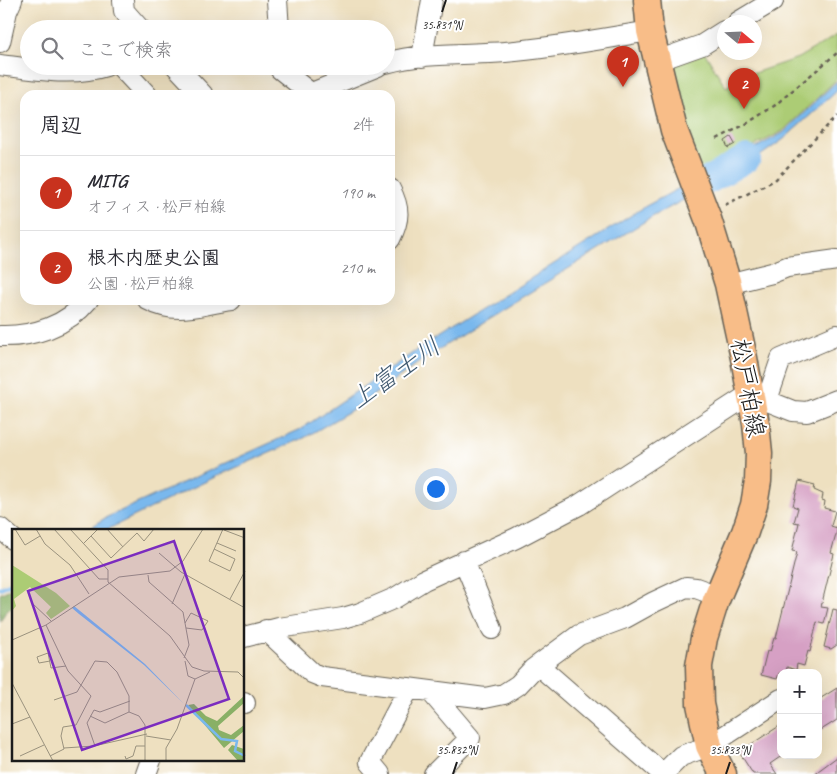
<!DOCTYPE html>
<html lang="ja">
<meta charset="utf-8">
<style>
body{margin:0;font-family:Caveat,"Klee One",sans-serif;background:#f2f2f3;color:#2b2b33}
.controls{position:absolute;right:15px;bottom:15px;display:grid;overflow:hidden;border-radius:10px;box-shadow:0 5px 20px #0002}
.controls button{width:45px;height:45px;display:grid;place-items:center;padding:0;border:0;border-bottom:1px solid #e1e1e2;background:#fff;color:#2b2b33;font:25px sans-serif}
.compass{position:absolute;left:717px;top:15px;width:45px;height:45px;border-radius:50%;background:#fff;box-shadow:0 5px 20px #0002;rotate:109deg}
.you{position:absolute;left:435px;top:488px;width:18px;height:18px;margin:-12px;border:4px solid #fff;border-radius:50%;background:#1a73e8;box-shadow:0 0 0 8px #1a73e833}
.badge{display:grid;place-items:center;width:32px;height:32px;border-radius:50%;background:#c8321e;color:#fff;font-size:16px;font-weight:700}
.pin{position:absolute;translate:-50% -41px;filter:drop-shadow(0 1px 2px #0008)}
.pin::after{content:'';position:absolute;top:26px;width:18px;height:15px;background:inherit;clip-path:polygon(0 0,100% 0,50% 100%)}
.list{margin:0;padding:0;list-style:none}
h2{display:flex;justify-content:space-between;align-items:center;height:65px;margin:0;padding:0 20px;font-size:21px}
h2 small{font-size:16px;font-weight:400;color:#7c7c81}
.list li{display:grid;grid-template-columns:32px 1fr auto;gap:15px;align-items:center;box-sizing:border-box;height:75px;padding:0 20px;border-top:1px solid #e1e1e2}
.list b{display:block;font-size:19px;white-space:nowrap}
.list p{margin:0;font-size:16px;white-space:nowrap;color:#7c7c81}
.list em{font-size:16px;font-style:normal;color:#7c7c81}
.icon{flex:none;width:28px;height:28px;fill:none;stroke:currentColor;stroke-width:2;stroke-linecap:round;stroke-linejoin:round}
.map{position:relative;flex:none;width:837px;height:774px;overflow:hidden}
.search{position:absolute;background:#fff;box-shadow:0 5px 20px #0002;left:20px;top:20px;width:375px;height:55px;display:flex;align-items:center;gap:12px;box-sizing:border-box;padding:0 18px;border-radius:28px;color:#7c7c81;font-size:19px}
.panel{position:absolute;background:#fff;box-shadow:0 5px 20px #0002;left:20px;top:90px;width:375px;height:215px;border-radius:15px}
.map>svg:first-child{display:block}
.green{fill:#accc74;stroke:#647448}
.forest{fill:#89b066;stroke:#526641}
.water{fill:#79b8ed;stroke:#4a6a84}
.lines{fill:none;stroke-linecap:round;stroke-linejoin:round}
.stream{stroke:#79b8ed;stroke-width:4.5}
.river{stroke:#79b8ed;stroke-width:28}
.building{fill:#d6a0c4}
.minor-casing{stroke:#666155;stroke-width:22}
.major-casing{stroke:#666155;stroke-width:29}
.path{stroke:#666155;stroke-width:2.5;stroke-dasharray:4 4;stroke-linecap:butt}
.minor{stroke:#fff;stroke-width:20}
.major{stroke:#f8bd88;stroke-width:26}
.ticks{fill:none;stroke:#1c1c1c;stroke-width:2}
.labels{text-anchor:middle;dominant-baseline:central;stroke-width:4;stroke-linejoin:round;paint-order:stroke}
.street-label{font-size:25px;fill:#1c1c1c;stroke:#fff}
.water-label{font-size:26px;font-style:italic;fill:#415a70;stroke:#fff}
.inset-river{fill:none;stroke:#79b8ed;stroke-width:2.5}
.inset-road{fill:none;stroke:#9a927e;stroke-width:1}
.view{fill:#7b2cbf;fill-opacity:0.15;stroke:#7b2cbf;stroke-width:2.5}
.inset-edge{fill:none;stroke:#1c1c1c;stroke-width:2.5}
.ticks-label{font-size:12px;text-anchor:middle;fill:#1c1c1c;stroke:#fff;stroke-width:4;stroke-linejoin:round;paint-order:stroke}
</style>
<div class="map">
<svg width="837" height="774" viewBox="0 0 837 774">
<rect width="100%" height="100%" fill="#fff"/>
<filter id="ink" filterUnits="userSpaceOnUse"><feTurbulence type="fractalNoise" baseFrequency=".02" numOctaves="2"/><feDisplacementMap in="SourceGraphic" scale="10" xChannelSelector="R" yChannelSelector="G"/><feConvolveMatrix kernelMatrix="1 2 1 2 8 2 1 2 1" color-interpolation-filters="sRGB"/></filter>
<filter id="wash" filterUnits="userSpaceOnUse"><feTurbulence type="fractalNoise" baseFrequency=".0096" numOctaves="4" result="noise"/><feDisplacementMap in="SourceGraphic" scale="20" xChannelSelector="R" yChannelSelector="G"/><feGaussianBlur stdDeviation="1.12" result="paint"/><feColorMatrix in="noise" values="0 0 0 0 0 0 0 0 0 0 0 0 0 0 0 0 0 1.4 0 .05"/><feComposite in="paint" operator="in"/></filter>
<g filter="url(#wash)">
<rect width="100%" height="100%" fill="#eee0c0"/>
<path class="green" d="M837 35V79L783 131 701 174 668 63 703 50 726 87 745 76 798 58Z"/>
<path class="forest" d="M14 587V608L7 609 0 622V594Z"/>
<path class="water" d="M837 81V91L784 139 760 156 756 165 716 184 712 171 783 133Z
M687 184 691 196 652 217 490 317 424 359 355 408 304 438 217 476 106 530H87L105 518 301 429 417 350 646 206Z"/>
<g class="lines">
<path class="stream" d="M0 588 14 582"/>
<path class="river" d="M709 180 747 158"/>
</g>
<g id="blocks">
<path class="building" d="M731 137 735 144 728 148 725 141Z
M799 481 815 485 814 490 823 494 822 500 825 501 824 508 835 511 831 526 837 528V531L831 553 834 554 821 607 828 608 824 624 817 622 810 652 808 651 804 666 797 664 796 670 787 667 786 673H779L777 679 761 675 767 651 770 652 774 638H776L797 552 792 551 799 523 794 522 798 508 793 506Z
M833 609 837 610V645L831 649 824 647Z
M837 688V720L818 732V700Z
M781 725V755H783L770 764 777 774H753L739 752Z
M837 757V774H814Z"/>
</g>
</g>
<g filter="url(#ink)">
<use href="#blocks" fill-opacity="0" stroke="#666155" stroke-width="1"/>
<g class="lines">
<defs>
<path id="minor" d="M123 0 124 11 140 29
M277 0 279 29
M738 22 773 1
M0 42 7 11 12 0
M422 57 432 0
M657 61 702 45 724 31
M386 63C423 52 467 55 505 52 554 48 601 39 650 31
M0 65C35 69 72 77 106 66
M120 66 147 95
M176 66 203 95
M280 66V69L313 95
M307 95 378 66
M390 189C400 208 400 219 390 239
M728 284 772 273 787 267 837 260
M148 300C178 316 200 304 231 300
M0 336C33 337 67 326 88 300
M767 400 781 359 837 335
M0 528 14 540
M464 561 492 629
M266 630 312 673 322 677 485 698 504 694 518 685 533 669 579 635 625 618 654 602 686 587 696 588 718 596
M244 637 279 628 343 618 360 613 395 598 424 580 516 538 579 505 750 394 793 411 807 412 837 400
M541 663 546 672 663 774
M431 692 470 738 434 774
M244 702 245 703
M146 774 151 760
M380 774 370 762 409 688
M663 774 681 756 709 746 781 699"/>
<path id="major" d="M647 0 650 31 674 130 708 219 728 284 744 358 756 424 759 453 758 481 754 505 745 532 716 600 704 638 699 666 700 704 709 746 723 774"/>
</defs>
<use href="#minor" class="minor-casing"/>
<use href="#major" class="major-casing"/>
<path class="path" d="M717 139 746 124 774 106 837 53
M725 205 775 180 837 116"/>
<use href="#minor" class="minor"/>
<use href="#major" class="major"/>
</g>
</g>
<path class="ticks" d="M442 12 446 0M453 774 457 762M726 774 730 762"/>
<g class="labels">
<g class="street-label">
<text transform="translate(748 388) rotate(80)">松戸柏線</text>
</g>
<g class="water-label">
<text transform="translate(395 373) rotate(-35)">上富士川</text>
</g>
</g>
<g transform="translate(12 529)">
<rect width="232" height="232" fill="#eee0c0"/>
<path d="M0 36 44 64 58 77 39 90 34 84 39 78 18 58 2 70 4 77 0 82Z" fill="#accc74"/>
<path d="M232 167V174L206 197 207 201 219 206 232 196V202L212 219 176 176 182 175 194 187 205 192ZM220 216 232 220V232H226L216 221Z" fill="#89b066"/>
<path d="M62 77 133 135 172 175 132 136 67 85 60 79Z" fill="#79b8ed"/>
<path class="inset-river" d="M174 176 209 210 225 212 223 222 233 227"/>
<path class="inset-road" d="M3 0 13 16 28 7M24 0 33 15 58 36 77 65M42 0 87 50H96M58 0 96 41V53L158 107 180 138 192 142 226 143 233 150M95 0 111 18M212 1 233 9M79 7 99 29 125 4 132 12 142 0M205 14 224 22M71 15 86 0M202 20 223 30 218 42 197 32 211 0M147 24 169 43 233 79M136 46 137 53 171 83 177 116 172 129M218 70 233 42M20 74 39 92M160 75 173 45M173 94 179 84 196 92 190 101 174 99M34 96 56 142 79 167 64 196 51 198 49 207 52 220 38 227M0 111 34 96 107 48 158 42 171 32 191 0M38 132 27 134 25 128 36 124 39 139 54 137M173 132 176 147 183 150M0 154 41 232M42 171 65 163 83 132 95 133 105 143 117 167V183L127 187 133 196V232M78 187 93 194 117 183M0 195 18 188M134 207 159 211M83 217 75 194 82 181 88 183 118 172M52 219 82 217 135 205M8 227 32 216M113 227 114 230 121 227 124 217H133M154 232V219L165 200 183 150 198 143"/>
<path class="view" d="M162 12 217 170 70 221 16 62Z"/>
<rect width="232" height="232" class="inset-edge"/>
</g>
<g class="ticks-label">
<text x="442" y="29">35.831°N</text>
<text x="457" y="754">35.832°N</text>
<text x="730" y="754">35.833°N</text>
</g>
</svg>
<div class="controls">
<button>+</button>
<button>−</button>
</div>
<svg class="compass" viewBox="-18 -18 36 36"><path d="M0-13l5 13h-10z" fill="#e53935"/><path d="M0 13l5-13h-10z" fill="#7c7c81"/></svg>
<div class="you"></div>
<div class="pin badge" style="left:623px;top:87px">1</div>
<div class="pin badge" style="left:744px;top:109px">2</div>
<div class="search"><svg class="icon" aria-label="search" viewBox="0 0 24 24"><circle cx="10" cy="10" r="6"/><path d="M15 15l6 6"/></svg>ここで検索</div>
<section class="panel">
<h2>周辺<small>2件</small></h2>
<ul class="list">
<li><span class="badge">1</span><div><b>MITG</b><p>オフィス · 松戸柏線</p></div><em>190 m</em></li>
<li><span class="badge">2</span><div><b>根木内歴史公園</b><p>公園 · 松戸柏線</p></div><em>210 m</em></li>
</ul>
</section>
</div>
